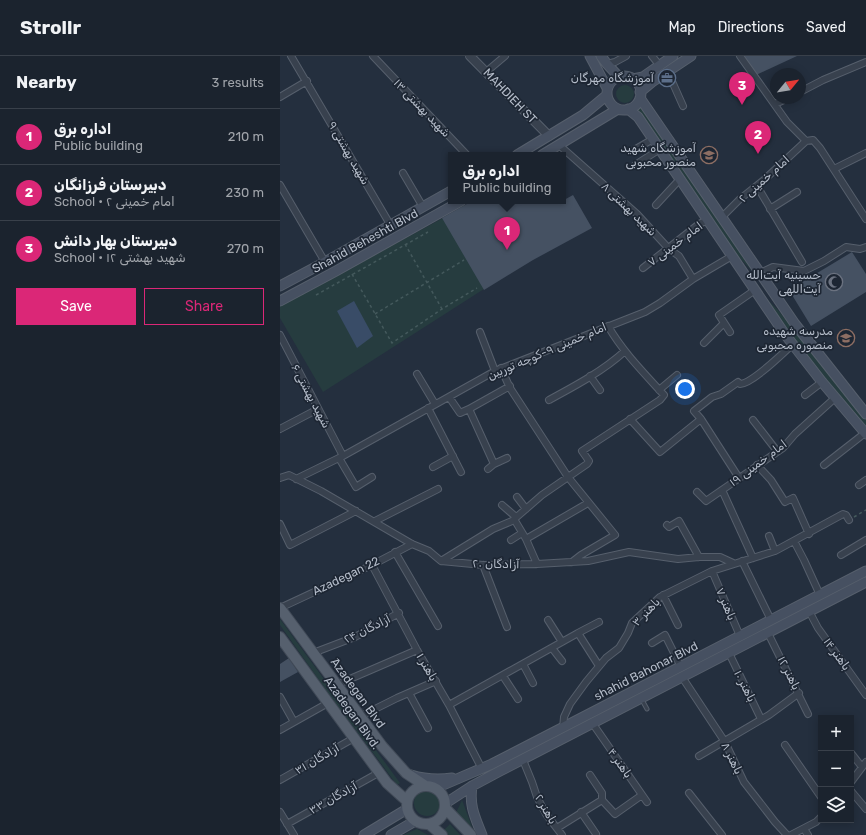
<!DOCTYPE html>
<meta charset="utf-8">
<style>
body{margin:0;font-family:Rubik,"Noto Naskh Arabic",sans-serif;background:#282f3a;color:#f1f3f6}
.controls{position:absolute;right:12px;bottom:12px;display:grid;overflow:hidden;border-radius:0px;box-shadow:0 2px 10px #0003}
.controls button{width:36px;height:36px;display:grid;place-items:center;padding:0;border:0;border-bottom:1px solid #39404a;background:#1b232e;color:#f1f3f6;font:20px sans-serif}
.compass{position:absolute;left:490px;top:12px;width:36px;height:36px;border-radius:50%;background:#1b232e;box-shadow:0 2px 10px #0003;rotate:60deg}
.you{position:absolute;left:405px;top:333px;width:14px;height:14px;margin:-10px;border:3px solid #fff;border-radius:50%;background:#1a73e8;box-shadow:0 0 0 6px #1a73e833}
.badge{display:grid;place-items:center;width:26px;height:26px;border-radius:50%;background:#db2777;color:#fff;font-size:13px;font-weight:700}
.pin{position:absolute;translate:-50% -33px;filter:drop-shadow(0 1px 2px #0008)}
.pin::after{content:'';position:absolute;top:21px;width:14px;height:12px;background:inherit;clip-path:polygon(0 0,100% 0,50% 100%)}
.popup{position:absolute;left:168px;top:96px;width:118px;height:52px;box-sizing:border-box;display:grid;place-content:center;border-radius:0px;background:#1b232e;filter:drop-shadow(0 1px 3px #0005);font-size:13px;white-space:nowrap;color:#a0a4aa}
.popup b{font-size:15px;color:#f1f3f6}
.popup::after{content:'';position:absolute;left:50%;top:100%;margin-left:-8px;border:8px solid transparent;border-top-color:#1b232e}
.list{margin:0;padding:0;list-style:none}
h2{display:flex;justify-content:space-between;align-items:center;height:52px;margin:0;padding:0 16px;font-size:17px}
h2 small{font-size:13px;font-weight:400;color:#a0a4aa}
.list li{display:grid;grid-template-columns:26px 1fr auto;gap:12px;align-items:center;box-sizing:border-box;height:56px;padding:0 16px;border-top:1px solid #39404a}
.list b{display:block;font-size:15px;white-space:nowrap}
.list p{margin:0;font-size:13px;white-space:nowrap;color:#a0a4aa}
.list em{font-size:13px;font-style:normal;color:#a0a4aa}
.actions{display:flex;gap:8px;padding:12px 16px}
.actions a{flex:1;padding:9px 0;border:1px solid #db2777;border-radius:0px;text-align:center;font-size:14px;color:#db2777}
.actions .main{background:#db2777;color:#fff}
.icon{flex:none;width:22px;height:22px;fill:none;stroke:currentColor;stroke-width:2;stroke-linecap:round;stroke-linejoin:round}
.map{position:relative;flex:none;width:586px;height:779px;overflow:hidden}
header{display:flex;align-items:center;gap:24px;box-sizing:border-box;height:56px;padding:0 20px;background:#1b232e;border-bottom:1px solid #39404a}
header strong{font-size:19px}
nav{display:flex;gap:22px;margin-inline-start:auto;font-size:14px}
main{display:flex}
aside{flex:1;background:#1b232e}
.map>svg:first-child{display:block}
.green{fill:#263c3f}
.water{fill:#394c67}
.building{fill:#455162}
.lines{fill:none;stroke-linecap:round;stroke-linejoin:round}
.service-casing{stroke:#565f6c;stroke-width:5}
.minor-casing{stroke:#565f6c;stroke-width:8}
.tertiary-casing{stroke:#565f6c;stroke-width:10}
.secondary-casing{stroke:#565f6c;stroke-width:11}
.primary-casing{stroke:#414a57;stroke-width:12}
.path{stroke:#44595c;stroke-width:1.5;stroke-dasharray:3 3;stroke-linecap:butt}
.service{stroke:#38414e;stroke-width:3}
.minor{stroke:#38414e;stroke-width:6}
.tertiary{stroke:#38414e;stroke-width:8}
.secondary{stroke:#465061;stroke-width:9}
.primary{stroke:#56606e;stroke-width:10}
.labels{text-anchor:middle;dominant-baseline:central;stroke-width:3.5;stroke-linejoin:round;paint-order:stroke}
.poi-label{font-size:12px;fill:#b4bcc9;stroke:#1d2633;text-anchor:end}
.street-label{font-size:12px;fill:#b4bcc9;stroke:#1d2633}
</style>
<header>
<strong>Strollr</strong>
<nav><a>Map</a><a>Directions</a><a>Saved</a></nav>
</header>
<main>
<aside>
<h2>Nearby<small>3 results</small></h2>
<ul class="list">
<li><span class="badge">1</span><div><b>اداره برق</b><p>Public building</p></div><em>210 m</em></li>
<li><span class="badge">2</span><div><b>دبیرستان فرزانگان</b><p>School · امام خمینی ۲</p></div><em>230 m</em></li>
<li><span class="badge">3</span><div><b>دبیرستان بهار دانش</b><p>School · شهید بهشتی ۱۲</p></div><em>270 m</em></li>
</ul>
<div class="actions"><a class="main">Save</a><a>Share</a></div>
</aside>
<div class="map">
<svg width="586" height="779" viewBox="0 0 586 779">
<rect width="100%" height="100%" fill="#242f3e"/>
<path class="green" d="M336 38a9 9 0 1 1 18 0a9 9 0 1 1-18 0Z
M361 50 472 215 455 197 357 54Z
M163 162 204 233 43 336 0 262V250Z
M484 240 498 254 586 364V373L519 291Z
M0 563 120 727 117 729 46 634 0 569Z
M134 747a13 13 0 1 1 26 0a13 13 0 1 1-26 0Z
M182 744 195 779 176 757Z
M170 768 180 779H168L163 775Z
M137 773 148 779H123Z"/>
<path class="water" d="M74 245 93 280 77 292 57 255Z"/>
<path class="building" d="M464 0H517L476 19Z
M293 139 312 172 253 204 204 234 162 162 192 145H283V141L284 144Z
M572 196 586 218V236L531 270 509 234Z
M9 602 18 616 0 626V608Z"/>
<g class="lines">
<defs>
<path id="service" d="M362 644 367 653"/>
<path id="minor" d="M11 0 111 170
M93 0 187 99
M372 0 380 10
M460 0 507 66 526 85
M327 8 335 6 346 0
M206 16 225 0
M386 17 391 23 403 50
M520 36 543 24 586 6
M0 41 27 25
M495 48 508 42
M526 85 533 84 540 92 586 163
M279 89 357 158 389 193 399 200 413 223
M354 94 373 83
M355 109 380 93
M554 113 586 97
M123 117 143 151
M0 129 45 206
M477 130 522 206
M376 149 400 123
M490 153 517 136
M442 161 460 143 485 123 526 85
M363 212 419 168 428 164
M480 217 493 211 524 215 544 205 566 191 580 193 586 191
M200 276 215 315
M450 276 439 259 475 234
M0 279 63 400
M424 287 444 267
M221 312 230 332 288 421 335 479 301 499 292 506
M137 318 155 348
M310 320 320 334
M379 334 397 319
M525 339 542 326
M169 341 180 357 189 353
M269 344C295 330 323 315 345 295
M148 352 181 416
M350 363 380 396 421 363 414 355 432 341 441 338 458 326 460 328C473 327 502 298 513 288
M421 363 459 422
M473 364 497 395
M0 373 38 353
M59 402 76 431 92 421
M214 408 227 402
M477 409 491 424 505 446 513 442 529 478
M544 409 585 377
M153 411 173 400
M208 413 214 408 189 353 230 330
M0 422 9 419 41 435 132 488 149 495 161 505 203 509 257 508 308 505 349 496 398 503 419 501H440L453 507
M16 423 63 400 215 315 365 256 380 247 413 223 452 200
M579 429 586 424
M442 434 473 502
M417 436 426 445 503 392 515 378 555 342
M237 441 246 453
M222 449 236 461
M234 463 246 483 308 447
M95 465 158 433
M0 468 10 489 76 455
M387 469 389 471 399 465 419 501
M489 480 495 495
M246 483 257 508
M231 484 242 477
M514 485 524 504 540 539
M115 496 158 570
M561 499 586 484
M161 505 213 473 232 465 262 439 307 408 309 405 302 395 380 344 384 339C364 317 343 296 328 270
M462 505 491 564
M92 509 137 594 169 649 202 713
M203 509 227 571
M432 515 460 580
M383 539 398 569
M0 552 92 509 132 488
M529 555 538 572 586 639
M268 564 282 586
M298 577 319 566
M488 577 528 658
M372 587 385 579 401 611
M272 592 282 605
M33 597 75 581 119 557
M449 597 481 663
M243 608 253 627
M223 620 238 643
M402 621 445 686 464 726 495 766 507 779
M56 629 137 594
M129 637 148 672
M0 641 14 666
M169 649 298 577 319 610
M79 661 117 642 156 625
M313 668 367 746
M283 672 284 661 290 648 306 626 326 602 339 592 348 577 352 567 380 541 432 515 495 495 563 458 566 459 569 464
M0 674 48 647
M505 689 541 741
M571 697 582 711
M419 700 489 659 519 637
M243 704 252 726 257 741 266 758 282 779
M310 719 322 737V744
M0 724 74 682
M571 726 586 706
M571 735 586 753
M409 737 442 779
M0 756 14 779
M301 756 316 778
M7 768 100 716
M277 772 322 744 335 758 362 739
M524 773 528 779
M511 779 536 766 541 761"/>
<path id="tertiary" d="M190 0 269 80"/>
<path id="secondary" d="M310 0 327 32
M321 0 327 8 339 21
M327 37a17 17 0 1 1 34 0a17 17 0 1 1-34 0Z
M353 23 363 21 393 0
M360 36 372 26 411 0
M360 42 515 268 586 358
M348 53 358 61 504 277 542 326 586 378
M237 99 303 59 327 39
M262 99 338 53
M0 230 45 206 171 135
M0 245 56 215 181 145
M131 719C144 723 158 724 172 722
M192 730C189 750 195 761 202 779
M156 732 212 708 586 515
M166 747 192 730 220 715 586 526
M84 779 127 753
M111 779 135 765"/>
<path id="primary" d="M0 552 102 690 126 717 144 729
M0 581 107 727 127 745
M127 749a19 19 0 1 1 38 0a19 19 0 1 1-38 0Z
M166 753 191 779
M149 768 162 779"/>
</defs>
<use href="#service" class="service-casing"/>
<use href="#minor" class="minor-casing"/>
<use href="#tertiary" class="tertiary-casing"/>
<use href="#secondary" class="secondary-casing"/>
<use href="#primary" class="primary-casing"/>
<path class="path" d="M125 188 162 253
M72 218 112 287 162 253 197 232
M36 239 148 176
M95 258 184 204
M574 461 586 454"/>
<use href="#service" class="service"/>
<use href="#minor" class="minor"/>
<use href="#tertiary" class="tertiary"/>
<use href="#secondary" class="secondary"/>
<use href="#primary" class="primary"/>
</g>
<defs>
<symbol id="office-ring" viewBox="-11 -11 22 22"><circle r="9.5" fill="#1d2633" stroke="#5c6f8a" stroke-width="1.5"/><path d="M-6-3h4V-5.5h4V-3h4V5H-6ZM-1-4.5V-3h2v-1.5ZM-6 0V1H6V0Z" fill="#5c6f8a"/></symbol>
<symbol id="school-ring" viewBox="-11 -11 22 22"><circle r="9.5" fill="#1d2633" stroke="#8d6e63" stroke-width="1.5"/><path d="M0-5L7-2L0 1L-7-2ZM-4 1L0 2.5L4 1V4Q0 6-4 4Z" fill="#8d6e63"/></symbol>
<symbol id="mosque-ring" viewBox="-11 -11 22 22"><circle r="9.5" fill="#1d2633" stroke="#6b7280" stroke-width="1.5"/><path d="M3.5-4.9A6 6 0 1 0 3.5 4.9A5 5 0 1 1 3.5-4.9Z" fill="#6b7280"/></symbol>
</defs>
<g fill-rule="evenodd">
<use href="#office-ring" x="377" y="12" width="20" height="20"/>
<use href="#school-ring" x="419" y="89" width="20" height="20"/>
<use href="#mosque-ring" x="544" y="216" width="20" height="20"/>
<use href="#school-ring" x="556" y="272" width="20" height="20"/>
</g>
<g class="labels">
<g class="poi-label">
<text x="374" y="22">آموزشگاه مهرگان</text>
<text x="416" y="92">آموزشگاه شهید<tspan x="416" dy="14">منصور محبوبی</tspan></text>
<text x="541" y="219">حسینیه آیت‌الله<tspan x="541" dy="14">آیت‌اللهی</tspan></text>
<text x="553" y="275">مدرسه شهیده<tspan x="553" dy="14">منصوره محبوبی</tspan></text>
</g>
<g class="street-label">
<text transform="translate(230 40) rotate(46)">MAHDIEH ST</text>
<text transform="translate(142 52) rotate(46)">شهید بهشتی ۱۳</text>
<text transform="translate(69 97) rotate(60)">شهید بهشتی ۹</text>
<text transform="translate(484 123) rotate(-42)">امام خمینی ۲</text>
<text transform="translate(349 153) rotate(44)">شهید بهشتی ۸</text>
<text transform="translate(85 185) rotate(-29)">Shahid Beheshti Blvd</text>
<text transform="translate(395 188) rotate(-37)">امام خمینی ۷</text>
<text transform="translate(267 295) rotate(-23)">امام خمینی ۹-کوچه توربین</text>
<text transform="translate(31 340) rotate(62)">شهید بهشتی ۶</text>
<text transform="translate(478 407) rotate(-37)">امام خمینی ۱۹</text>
<text transform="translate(216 508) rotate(1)">آزادگان ۲۰</text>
<text transform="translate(66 520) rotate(-26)">Azadegan 22</text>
<text transform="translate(446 548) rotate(67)">باهنر ۷</text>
<text transform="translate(366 556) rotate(-46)">باهنر ۳</text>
<text transform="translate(87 573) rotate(-26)">آزادگان ۲۴</text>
<text transform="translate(557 598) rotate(54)">باهنر ۱۴</text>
<text transform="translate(147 611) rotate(60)">باهنر ۱</text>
<text transform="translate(366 615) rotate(-27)">shahid Bahonar Blvd</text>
<text transform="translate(509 617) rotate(63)">باهنر ۱۲</text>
<text transform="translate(465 630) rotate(63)">باهنر ۱۰</text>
<text transform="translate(78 637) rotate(54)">َAzadegan Blvd</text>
<text transform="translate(72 657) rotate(54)">Azadegan Blvd.</text>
<text transform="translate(452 702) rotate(64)">باهنر ۸</text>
<text transform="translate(37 703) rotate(-30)">آزادگان ۳۱</text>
<text transform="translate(340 707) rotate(55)">باهنر ۴</text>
<text transform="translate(53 742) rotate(-29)">آزادگان ۳۳</text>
<text transform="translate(266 753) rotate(60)">باهنر ۲</text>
</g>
</g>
</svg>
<div class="controls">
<button>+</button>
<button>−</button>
<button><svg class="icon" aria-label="layers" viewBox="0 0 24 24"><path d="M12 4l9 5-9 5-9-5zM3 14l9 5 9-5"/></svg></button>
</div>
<svg class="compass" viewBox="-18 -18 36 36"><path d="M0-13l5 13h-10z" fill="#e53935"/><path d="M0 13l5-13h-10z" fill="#a0a4aa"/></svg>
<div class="you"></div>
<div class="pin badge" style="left:227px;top:194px">1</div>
<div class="popup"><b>اداره برق</b>Public building</div>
<div class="pin badge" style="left:478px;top:98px">2</div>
<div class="pin badge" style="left:462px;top:49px">3</div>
</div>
</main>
